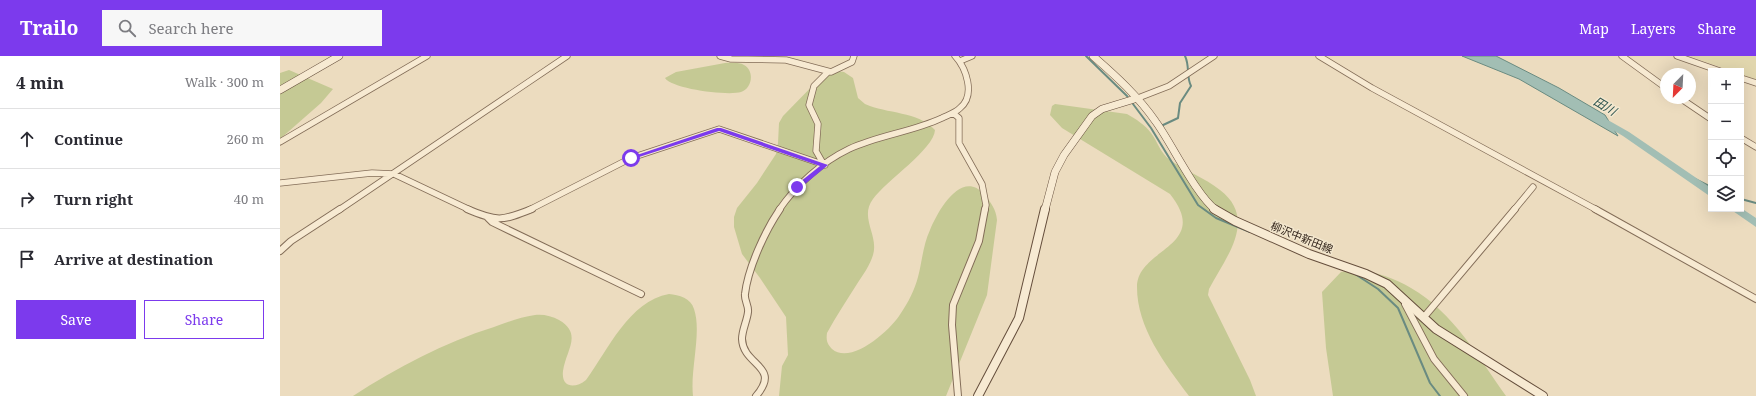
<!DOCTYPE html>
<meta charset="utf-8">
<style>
body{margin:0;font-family:"Noto Serif","Noto Sans JP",serif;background:#f7f7f7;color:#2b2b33}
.controls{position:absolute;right:12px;top:12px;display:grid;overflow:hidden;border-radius:0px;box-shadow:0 4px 16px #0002}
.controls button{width:36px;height:36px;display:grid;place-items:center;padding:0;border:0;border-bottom:1px solid #e1e1e2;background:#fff;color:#2b2b33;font:20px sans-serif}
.compass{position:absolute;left:1380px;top:12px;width:36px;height:36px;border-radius:50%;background:#fff;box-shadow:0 4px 16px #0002;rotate:204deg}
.stop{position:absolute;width:12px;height:12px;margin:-9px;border:3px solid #7c3aed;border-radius:50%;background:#fff}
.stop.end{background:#7c3aed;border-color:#fff;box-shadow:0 1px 4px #0008}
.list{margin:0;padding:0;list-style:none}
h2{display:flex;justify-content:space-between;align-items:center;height:52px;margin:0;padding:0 16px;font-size:17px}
h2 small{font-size:13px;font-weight:400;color:#7c7c81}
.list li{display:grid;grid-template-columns:26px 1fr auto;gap:12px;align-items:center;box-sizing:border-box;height:60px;padding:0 16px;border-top:1px solid #e1e1e2}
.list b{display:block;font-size:15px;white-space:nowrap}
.list em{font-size:13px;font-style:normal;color:#7c7c81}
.actions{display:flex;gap:8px;padding:12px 16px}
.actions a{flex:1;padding:9px 0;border:1px solid #7c3aed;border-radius:0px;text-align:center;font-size:14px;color:#7c3aed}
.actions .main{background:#7c3aed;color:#fff}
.icon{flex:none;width:22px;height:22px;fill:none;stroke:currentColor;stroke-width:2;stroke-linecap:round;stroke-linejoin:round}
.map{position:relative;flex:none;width:1476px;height:340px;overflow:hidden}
header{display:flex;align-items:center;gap:24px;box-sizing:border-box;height:56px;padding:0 20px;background:#7c3aed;color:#fff}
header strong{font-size:19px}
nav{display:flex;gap:22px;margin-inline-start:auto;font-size:14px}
.search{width:280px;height:36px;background:#f7f7f7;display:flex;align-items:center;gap:10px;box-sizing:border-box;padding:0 14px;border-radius:0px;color:#7c7c81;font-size:15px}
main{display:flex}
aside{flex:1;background:#fff}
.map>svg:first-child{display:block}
.farmland{fill:#e1d6ad}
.green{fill:#c5c994}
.water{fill:#a2beb4;stroke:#6a8b81}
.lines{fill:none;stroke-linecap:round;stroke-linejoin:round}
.stream{stroke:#6a8b81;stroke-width:2}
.river{fill:#a2beb4;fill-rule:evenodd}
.street-far1-casing{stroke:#836d58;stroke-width:7}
.street-casing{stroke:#836d58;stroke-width:8}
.secondary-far1-casing{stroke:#654e3c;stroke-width:8}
.secondary-casing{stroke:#654e3c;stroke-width:10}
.street-far1{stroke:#f7ead2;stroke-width:5.5}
.street{stroke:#f7ead2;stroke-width:6}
.secondary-far1{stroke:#f7ead2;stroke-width:7}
.secondary{stroke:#f7ead2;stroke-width:8}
.route{fill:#7c3aed}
.labels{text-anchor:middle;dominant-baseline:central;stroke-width:3;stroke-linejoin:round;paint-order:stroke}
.street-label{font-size:11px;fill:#34261c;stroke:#f3e7ce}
.water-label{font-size:12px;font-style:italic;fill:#2c534e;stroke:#f3e7ce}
</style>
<header>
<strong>Trailo</strong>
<div class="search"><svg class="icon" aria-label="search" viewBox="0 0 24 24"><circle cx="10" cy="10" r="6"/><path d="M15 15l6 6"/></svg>Search here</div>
<nav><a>Map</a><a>Layers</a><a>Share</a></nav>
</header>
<main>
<aside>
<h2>4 min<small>Walk · 300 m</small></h2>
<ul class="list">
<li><svg class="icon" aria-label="ahead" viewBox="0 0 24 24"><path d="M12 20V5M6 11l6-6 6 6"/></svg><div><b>Continue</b></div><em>260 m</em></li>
<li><svg class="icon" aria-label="right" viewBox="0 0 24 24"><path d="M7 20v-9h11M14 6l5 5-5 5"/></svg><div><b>Turn right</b></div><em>40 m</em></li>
<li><svg class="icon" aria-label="arrive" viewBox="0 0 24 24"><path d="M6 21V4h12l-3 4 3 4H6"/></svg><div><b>Arrive at destination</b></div></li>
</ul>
<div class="actions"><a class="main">Save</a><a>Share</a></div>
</aside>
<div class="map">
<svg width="1476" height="340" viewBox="0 0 1476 340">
<rect width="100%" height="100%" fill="#ecdcbf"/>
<path class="farmland" d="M1409 0H1476V26L1464 22 1465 20 1461 19V15H1451Z"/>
<path class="green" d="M445 7C451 7 459 6 464 9 475 15 472 33 461 36 448 40 392 33 385 22L396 16Z
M9 14 53 33 41 47 0 83V17Z
M556 15 564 16 573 22 578 42 585 48C607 58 638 55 655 74 654 93 606 125 593 143 579 162 599 179 593 199 590 209 583 219 577 228 567 244 556 260 547 277 546 284 547 288 552 293 571 310 612 273 621 257 628 247 635 233 638 221 642 206 643 189 650 174 658 155 681 113 704 138 711 147 716 153 717 164L707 239 666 340H499L502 310 508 299 506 261 480 222 462 198 454 171V161L457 152 477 127 496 98 498 87 499 67 503 60 544 18Z
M775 48 847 58C856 63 865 69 871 77 878 86 880 97 890 104 906 115 925 122 940 134 978 163 946 201 929 233L928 239 970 324 976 340H909C885 308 857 272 857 231 857 192 932 191 890 138L782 72 770 59 772 50Z
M1079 213C1097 217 1115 222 1131 232 1173 256 1199 302 1226 340H1053L1046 292 1042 236 1061 216Z
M389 238C399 239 411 242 414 253 422 276 410 314 413 340H73C118 311 163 287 214 271 228 266 241 261 255 259 263 258 272 260 279 264 303 278 286 294 283 315 281 332 295 333 306 324 328 294 349 245 389 238Z"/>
<path class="water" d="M1182 0H1216L1279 32 1325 59 1338 80 1239 23Z"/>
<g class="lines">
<path class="stream" d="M806 0 847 40 871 72 918 149 936 162 970 176
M881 70 898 62 900 47 911 30C906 20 910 10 905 0
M1403 117 1431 131
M1461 143 1476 147
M1075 218 1098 233 1118 252 1150 327 1160 340"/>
<path class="river" d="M1319 59 1349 76 1431 132V141L1343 80 1316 64 1314 62 1316 60Z
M1461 152 1476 162V171L1450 153Z"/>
<defs>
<path id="street-far1" d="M440 0 451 3 506 4 551 16 572 6 574 0
M1039 0 1092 32 1317 154
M1342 0 1386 32
M1397 0 1440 15
M680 5 692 0
M1461 22 1476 27
M858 42 889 30 934 0
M1400 42 1431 63
M673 57 679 62V87L702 128 706 149 705 154
M1461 82 1476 91
M0 86 147 0
M544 109 536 95 538 68 529 49 534 30 548 16
M0 127 92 117 114 118 190 154
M59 154 287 0
M249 154 351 102 439 73 545 109
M499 154C516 129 542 106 569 93 599 79 632 76 662 62 668 59 675 57 680 52 696 39 686 12 675 0
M1234 154 1253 131"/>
<path id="street" d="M187 153C217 166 222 165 252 153
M1315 153 1476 243
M208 162 212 166 361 238
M0 195 11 185 60 153
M1125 248 1154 303 1184 340
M1144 261 1235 153
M476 340C502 310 463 310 462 283 462 274 467 265 468 256 469 250 464 244 465 238 468 212 485 175 500 153
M678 340 672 269 673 249 699 185 705 153"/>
<path id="secondary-far1" d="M813 0C836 20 858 40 876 66 892 88 916 139 936 154
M0 34 59 0
M765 154 775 116 784 99 812 60 822 53 858 42"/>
<path id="secondary" d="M934 153 955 165 1029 198 1086 218 1107 228 1156 273 1263 340
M698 340 739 262 765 153"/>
</defs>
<use href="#street-far1" class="street-far1-casing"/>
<use href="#street" class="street-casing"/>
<use href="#secondary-far1" class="secondary-far1-casing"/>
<use href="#secondary" class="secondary-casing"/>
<use href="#street-far1" class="street-far1"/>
<use href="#street" class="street"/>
<use href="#secondary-far1" class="secondary-far1"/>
<use href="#secondary" class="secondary"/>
</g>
<path class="route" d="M437 72H441L548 109 519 133H515V130L540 110 439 75 353 103 348 102Z"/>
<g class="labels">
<g class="street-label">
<text transform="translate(1022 181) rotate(22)">柳沢中新田線</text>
</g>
<g class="water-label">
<text transform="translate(1325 50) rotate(31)">田川</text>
</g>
</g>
</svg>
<div class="controls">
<button>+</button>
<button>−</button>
<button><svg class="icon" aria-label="locate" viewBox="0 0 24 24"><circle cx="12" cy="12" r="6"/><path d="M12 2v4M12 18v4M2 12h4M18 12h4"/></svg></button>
<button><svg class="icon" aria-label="layers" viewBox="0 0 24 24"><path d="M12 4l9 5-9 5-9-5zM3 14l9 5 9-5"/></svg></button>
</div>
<svg class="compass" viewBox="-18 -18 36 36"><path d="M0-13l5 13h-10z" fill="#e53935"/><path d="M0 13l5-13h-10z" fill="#7c7c81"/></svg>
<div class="stop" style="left:351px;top:102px"></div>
<div class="stop end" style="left:517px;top:131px"></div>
</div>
</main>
